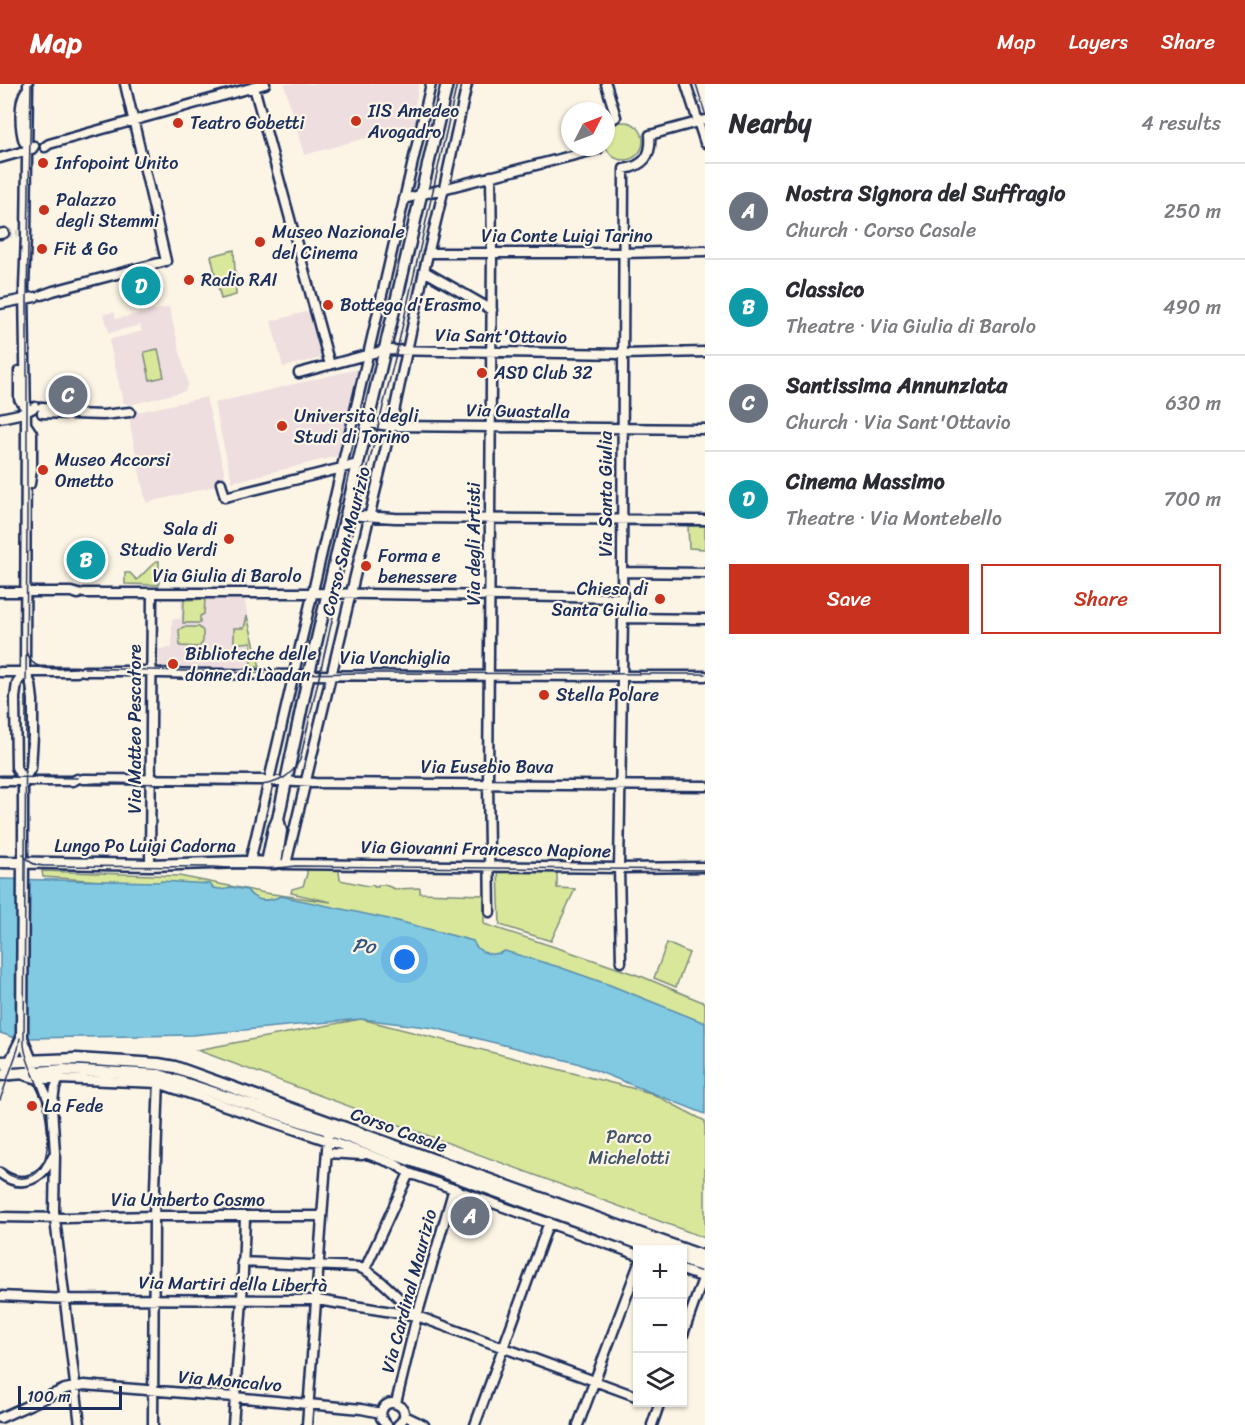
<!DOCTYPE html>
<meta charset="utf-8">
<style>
body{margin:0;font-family:Sriracha,sans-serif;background:#f2f2f3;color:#2b2b33}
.controls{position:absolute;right:18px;bottom:18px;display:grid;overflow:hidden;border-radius:0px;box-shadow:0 2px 4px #0004}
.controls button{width:54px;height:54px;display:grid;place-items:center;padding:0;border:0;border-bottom:2px solid #e1e1e2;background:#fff;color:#2b2b33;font:30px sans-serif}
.compass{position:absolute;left:561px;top:18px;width:54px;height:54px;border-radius:50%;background:#fff;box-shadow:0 2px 4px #0004;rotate:48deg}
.scale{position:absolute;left:18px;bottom:15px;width:104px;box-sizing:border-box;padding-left:6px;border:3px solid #1b2f5e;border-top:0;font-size:16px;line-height:21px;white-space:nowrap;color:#1b2f5e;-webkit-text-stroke:4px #fcf5e5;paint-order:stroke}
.you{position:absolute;left:405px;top:876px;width:21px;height:21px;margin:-15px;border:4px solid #fff;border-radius:50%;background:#1a73e8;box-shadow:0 0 0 9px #1a73e833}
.badge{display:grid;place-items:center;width:39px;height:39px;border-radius:50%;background:#c8321e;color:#fff;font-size:20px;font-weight:700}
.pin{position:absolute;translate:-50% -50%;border:3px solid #fff;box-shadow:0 2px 6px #0006}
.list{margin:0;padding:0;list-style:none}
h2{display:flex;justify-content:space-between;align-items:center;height:78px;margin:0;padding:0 24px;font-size:26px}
h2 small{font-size:20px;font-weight:400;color:#7c7c81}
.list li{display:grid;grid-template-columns:39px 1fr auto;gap:18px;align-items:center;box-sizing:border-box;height:96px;padding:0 24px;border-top:2px solid #e1e1e2}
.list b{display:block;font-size:22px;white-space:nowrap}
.list p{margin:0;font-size:20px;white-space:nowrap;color:#7c7c81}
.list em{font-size:20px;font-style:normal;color:#7c7c81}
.actions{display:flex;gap:12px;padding:18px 24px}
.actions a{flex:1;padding:14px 0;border:2px solid #c8321e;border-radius:0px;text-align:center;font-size:21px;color:#c8321e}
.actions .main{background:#c8321e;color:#fff}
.icon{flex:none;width:33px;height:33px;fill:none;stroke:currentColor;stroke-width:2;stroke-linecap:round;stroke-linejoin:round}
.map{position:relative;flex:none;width:705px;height:1341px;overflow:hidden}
header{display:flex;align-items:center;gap:36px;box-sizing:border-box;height:84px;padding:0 30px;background:#c8321e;color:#fff}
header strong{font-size:28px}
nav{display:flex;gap:33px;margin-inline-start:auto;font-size:21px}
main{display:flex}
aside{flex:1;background:#fff}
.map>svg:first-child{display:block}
.built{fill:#eededf}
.green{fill:#d9e79a;stroke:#7a8b7c;stroke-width:1.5}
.water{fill:#81cae1;stroke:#588cad;stroke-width:1.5}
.pier{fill:#fcf5e5}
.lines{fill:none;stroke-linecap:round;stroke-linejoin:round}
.minor-tunnel{stroke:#cfcdca;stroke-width:8;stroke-dasharray:8 4;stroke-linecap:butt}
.minor-casing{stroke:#1b2f5e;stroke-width:13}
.major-casing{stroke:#1b2f5e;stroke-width:15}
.minor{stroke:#fcf5e5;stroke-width:8}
.major{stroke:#fcf5e5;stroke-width:10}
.tram{stroke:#1b2f5e;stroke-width:1.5}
.poi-dot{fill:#c8321e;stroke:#fcf5e5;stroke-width:2}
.labels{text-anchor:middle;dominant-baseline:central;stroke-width:4.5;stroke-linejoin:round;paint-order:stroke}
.poi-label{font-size:18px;fill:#1b2f5e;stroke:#fcf5e5;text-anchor:start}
.street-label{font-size:18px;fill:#1b2f5e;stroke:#fcf5e5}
.park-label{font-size:18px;fill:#41546a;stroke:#fcf5e5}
.water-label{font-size:20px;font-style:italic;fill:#34567f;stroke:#fcf5e5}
</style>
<header>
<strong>Map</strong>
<nav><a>Map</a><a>Layers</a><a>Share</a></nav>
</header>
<main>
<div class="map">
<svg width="705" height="1341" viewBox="0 0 705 1341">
<rect width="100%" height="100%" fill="#fcf5e5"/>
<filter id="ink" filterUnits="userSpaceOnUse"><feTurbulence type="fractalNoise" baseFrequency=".0167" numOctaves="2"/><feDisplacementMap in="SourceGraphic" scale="12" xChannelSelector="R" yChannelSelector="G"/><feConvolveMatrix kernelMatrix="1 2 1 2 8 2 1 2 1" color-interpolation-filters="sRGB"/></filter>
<g filter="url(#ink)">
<path class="built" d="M284 0H419L413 33 417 34 415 44 399 41 398 44 388 48 304 71Z
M169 223 188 300 185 307 129 321 123 318 109 256 142 247 140 241 109 249 104 230 114 228 116 235Z
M310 227 309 230 321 274 283 283 271 237Z
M358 285 338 372 232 398 214 319Z
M206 313 227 399 146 419 131 346 129 330Z
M215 514 244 515 260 583 219 584 159 582V569L157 565 172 564V535H181V516Z"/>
<path class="green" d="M605 57a19 19 0 1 1 38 0a19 19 0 1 1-38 0Z
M234 166 236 211 221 215 211 172Z
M158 265 164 293 150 296 144 268Z
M688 442H705V465L689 464Z
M156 477H159V501L125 500V489H130L137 496Z
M205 515 204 530 200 532V539H183L184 516Z
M247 532 260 583H251V558L234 560V544H244Z
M183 543H199L203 547V558L199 563 180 562 179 546Z
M327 780 339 787 340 796 368 802 374 801V803H378V801H385L395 805 420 804V809L484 811V840L573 869 643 893 705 919V949L206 804 43 793 42 787 179 792 265 809 331 818 291 809 292 805 303 802 307 790V781Z
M557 786V804L575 805 551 857 500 841 498 787Z
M667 859 689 869 676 903 654 894Z
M361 935 651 1009 705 1037V1154L197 966Z"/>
<path class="water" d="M0 795 160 798 161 797 210 800 213 804C220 805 225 807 231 803L247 806C255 818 268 818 281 812L398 837 473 857C478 870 494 873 505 867L559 883 610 901 705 939V1030L577 979 434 944 361 935 192 951 28 954H15L0 949Z"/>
<path class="pier" d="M16 795H29L28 954H15Z"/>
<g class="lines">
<path class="minor-tunnel" d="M4 149 18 150"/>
<defs>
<path id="minor" d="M686 0 705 59
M254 3 330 281
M606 39 616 33 606 0
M24 58C20 46 18 17 26 7
M45 63 49 60 265 0
M0 74 32 65 34 62
M404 115 598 65V63
M0 150 4 149
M428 169H623L705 167
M424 187 492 226
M42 211 53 207 166 177 125 0
M0 220 35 213
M19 287V315L26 325
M299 289 385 266 623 270 705 268
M42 323 59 324
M42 329 103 331 130 328
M0 334 24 329 35 323
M367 339 391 342 705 345
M26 340 32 349V385L30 400
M221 399 225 413 358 380
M346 431 395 434 705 436
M622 488 705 489
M0 508H71L78 510
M84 509H308L622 514
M623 534 705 535
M84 587H145L160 589C342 593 523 591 705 592
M0 588H77
M83 695 260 696 315 699 705 702
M0 697H73L77 695
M23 697 16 683 15 614 17 599 25 588
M23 778V697L31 684 33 652V616L31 600 25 588 26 340 24 203 26 151 28 0
M250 778 431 0
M283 780 619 784 705 783
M286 780 391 342 424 187 444 104 467 0
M150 781 152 509
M490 828 488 700 492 168 491 92
M621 878 619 784 623 534 622 488 624 85C644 82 652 72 650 51L705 36
M24 991 38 995H59L158 999 370 1071 395 1080 409 1089 638 1171
M37 991 52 1023
M60 992 55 1004 52 1023 55 1069 54 1127 80 1341
M327 1069 362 1071
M0 1089C22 1106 43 1095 53 1072
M0 1133 65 1134 154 1132H321
M242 1178 358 1183C377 1189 401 1217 416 1231
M365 1185 409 1089
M682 1186 705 1194
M0 1212 70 1215 317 1216 417 1232 638 1313
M682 1253 705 1189
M396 1319 417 1232 454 1104
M405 1332 424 1341
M0 1334 65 1305 84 1301 234 1313 361 1325 381 1329
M153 1341 154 1132 159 994
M233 1341 242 1216 245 1133
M307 1341 328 1051
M387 1341 381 1334C380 1306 419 1323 398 1341
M475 1341 549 1138
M578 1341 638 1182
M652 1341 660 1318"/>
<path id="major" d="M0 778 150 781 243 778 276 779 281 747 278 735
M23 778 22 954 33 982
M267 779 274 744 278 735 309 589 447 0
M0 978 76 975 158 980 175 983 705 1173
M8 983 22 954
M0 991 63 986 159 991 328 1046 657 1166
M682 1175 705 1183"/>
</defs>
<use href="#minor" class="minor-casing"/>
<use href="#major" class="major-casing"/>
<use href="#minor" class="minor"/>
<use href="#major" class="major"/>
<path class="tram" d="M696 0 705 29
M26 567C32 591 59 584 77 584
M84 584 287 590 369 589 705 590
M0 693 78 694
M83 700 97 699 261 701C279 699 291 692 300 676L356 432 397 266 457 0
M23 770C28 778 35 782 44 782L214 783C241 785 268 786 295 782L705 786
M0 1016 18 965 20 954
M0 1083C6 1090 14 1095 24 1094 57 1091 47 1034 42 1013 37 995 26 980 24 961L27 432V214L31 0"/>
</g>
</g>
<g class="poi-dot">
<circle cx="356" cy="37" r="6"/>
<circle cx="178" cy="39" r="6"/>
<circle cx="43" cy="79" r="6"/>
<circle cx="44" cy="126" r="6"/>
<circle cx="260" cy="158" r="6"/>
<circle cx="42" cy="165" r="6"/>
<circle cx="189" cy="196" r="6"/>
<circle cx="328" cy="221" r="6"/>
<circle cx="482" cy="289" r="6"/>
<circle cx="282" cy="342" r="6"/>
<circle cx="43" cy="386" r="6"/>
<circle cx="229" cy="455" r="6"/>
<circle cx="366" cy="482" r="6"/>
<circle cx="660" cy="515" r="6"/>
<circle cx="173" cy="580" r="6"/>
<circle cx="544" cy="611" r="6"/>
<circle cx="32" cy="1022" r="6"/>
</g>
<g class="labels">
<g class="poi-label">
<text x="368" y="27">IIS Amedeo<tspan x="368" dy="21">Avogadro</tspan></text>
<text x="190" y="39">Teatro Gobetti</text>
<text x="55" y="79">Infopoint Unito</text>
<text x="56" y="116">Palazzo<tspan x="56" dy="21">degli Stemmi</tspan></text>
<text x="272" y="148">Museo Nazionale<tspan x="272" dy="21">del Cinema</tspan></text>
<text x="54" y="165">Fit &amp; Go</text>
<text x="201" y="196">Radio RAI</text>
<text x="340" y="221">Bottega d'Erasmo</text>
<text x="494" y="289">ASD Club 32</text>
<text x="294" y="332">Università degli<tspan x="294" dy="21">Studi di Torino</tspan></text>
<text x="55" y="376">Museo Accorsi<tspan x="55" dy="21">Ometto</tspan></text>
<text x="217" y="445" text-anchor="end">Sala di<tspan x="217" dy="21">Studio Verdi</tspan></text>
<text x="378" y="472">Forma e<tspan x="378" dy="21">benessere</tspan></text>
<text x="648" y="505" text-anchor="end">Chiesa di<tspan x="648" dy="21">Santa Giulia</tspan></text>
<text x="185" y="570">Biblioteche delle<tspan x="185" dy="21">donne di Làadan</tspan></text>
<text x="556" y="611">Stella Polare</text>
<text x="44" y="1022">La Fede</text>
</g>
<g class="street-label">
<text x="567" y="152">Via Conte Luigi Tarino</text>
<text transform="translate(501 252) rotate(1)">Via Sant'Ottavio</text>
<text transform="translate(518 327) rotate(1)">Via Guastalla</text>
<text transform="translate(606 410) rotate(-90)">Via Santa Giulia</text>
<text transform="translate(346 457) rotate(-76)">Corso San Maurizio</text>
<text transform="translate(474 460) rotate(-90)">Via degli Artisti</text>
<text x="227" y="492">Via Giulia di Barolo</text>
<text x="395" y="574">Via Vanchiglia</text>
<text transform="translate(135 645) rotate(-90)">Via Matteo Pescatore</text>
<text x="487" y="683">Via Eusebio Bava</text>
<text x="145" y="762">Lungo Po Luigi Cadorna</text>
<text transform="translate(486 765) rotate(1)">Via Giovanni Francesco Napione</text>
<text transform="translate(399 1046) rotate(20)">Corso Casale</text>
<text x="188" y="1116">Via Umberto Cosmo</text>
<text transform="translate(233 1200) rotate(1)">Via Martiri della Libertà</text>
<text transform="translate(409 1207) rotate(-75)">Via Cardinal Maurizio</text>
<text transform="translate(230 1297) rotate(5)">Via Moncalvo</text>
</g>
<g class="park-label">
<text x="629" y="1053">Parco<tspan x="629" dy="21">Michelotti</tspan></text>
</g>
<g class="water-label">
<text transform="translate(364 862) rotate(5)">Po</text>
</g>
</g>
</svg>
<div class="controls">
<button>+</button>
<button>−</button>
<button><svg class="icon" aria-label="layers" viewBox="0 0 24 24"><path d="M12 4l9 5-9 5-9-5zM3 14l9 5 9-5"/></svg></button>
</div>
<svg class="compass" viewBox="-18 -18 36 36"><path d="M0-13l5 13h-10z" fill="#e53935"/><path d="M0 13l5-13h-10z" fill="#7c7c81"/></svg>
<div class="scale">100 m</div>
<div class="you"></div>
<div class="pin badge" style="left:470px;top:1132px;background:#6b7280">A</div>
<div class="pin badge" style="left:86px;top:476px;background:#0f9aa8">B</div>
<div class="pin badge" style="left:68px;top:311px;background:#6b7280">C</div>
<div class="pin badge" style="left:141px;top:202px;background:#0f9aa8">D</div>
</div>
<aside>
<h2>Nearby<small>4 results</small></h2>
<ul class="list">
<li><span class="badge" style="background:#6b7280">A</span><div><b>Nostra Signora del Suffragio</b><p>Church · Corso Casale</p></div><em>250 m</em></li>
<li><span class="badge" style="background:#0f9aa8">B</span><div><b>Classico</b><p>Theatre · Via Giulia di Barolo</p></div><em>490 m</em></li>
<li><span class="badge" style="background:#6b7280">C</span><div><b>Santissima Annunziata</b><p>Church · Via Sant'Ottavio</p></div><em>630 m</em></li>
<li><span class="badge" style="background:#0f9aa8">D</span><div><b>Cinema Massimo</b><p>Theatre · Via Montebello</p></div><em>700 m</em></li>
</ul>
<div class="actions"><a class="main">Save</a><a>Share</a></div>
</aside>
</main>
